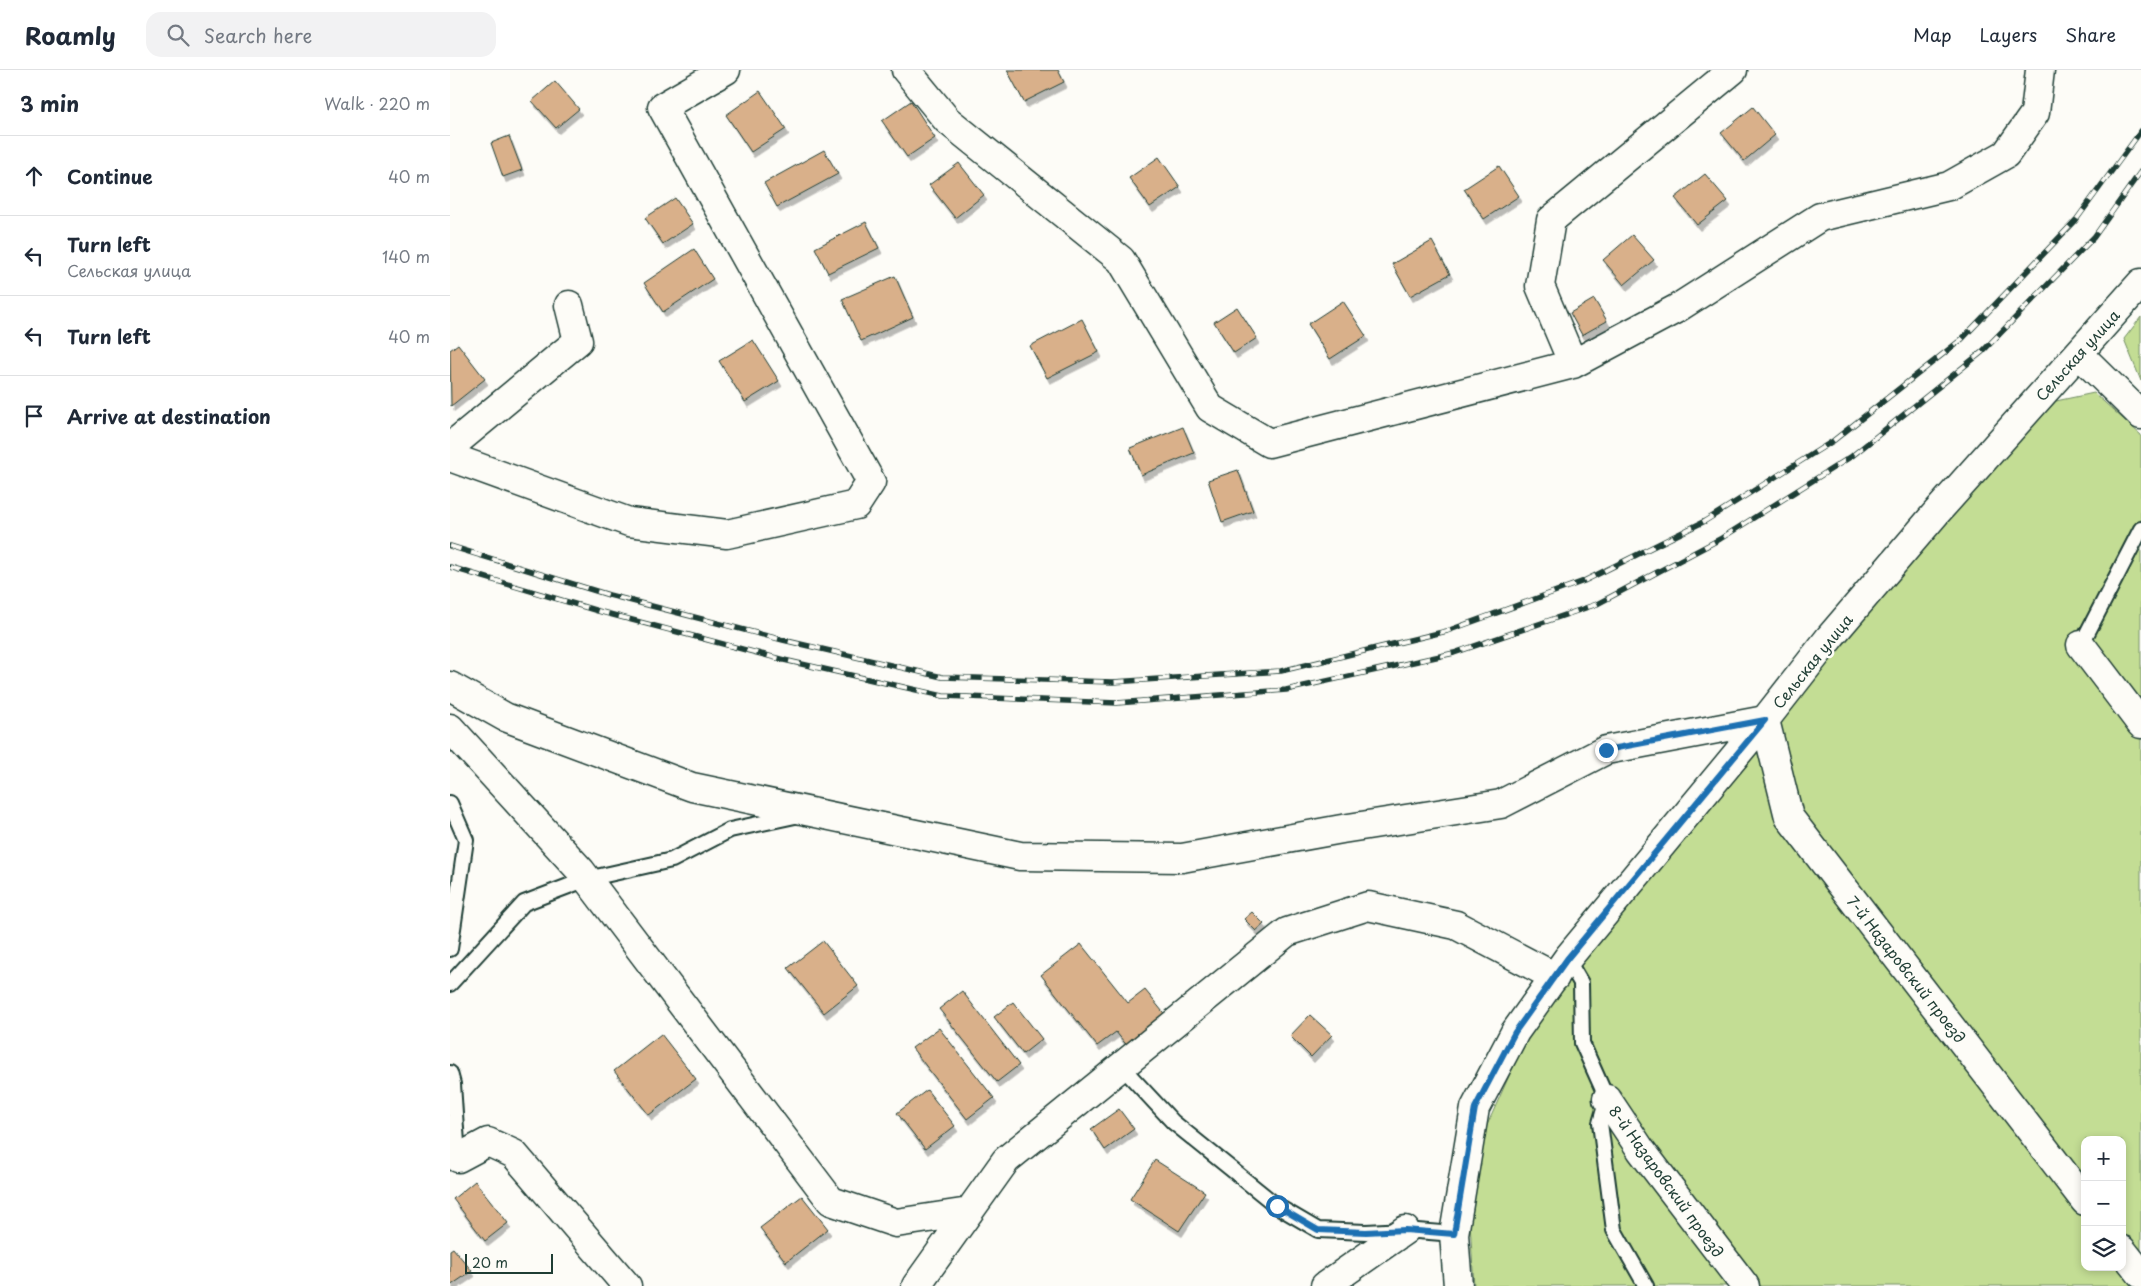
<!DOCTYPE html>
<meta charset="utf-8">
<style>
body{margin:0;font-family:"Playpen Sans",sans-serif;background:#f2f2f3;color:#1f2937}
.controls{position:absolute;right:15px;bottom:15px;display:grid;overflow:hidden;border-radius:10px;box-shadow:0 2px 8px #0003}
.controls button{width:45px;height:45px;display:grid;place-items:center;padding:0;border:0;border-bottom:1px solid #e0e1e3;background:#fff;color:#1f2937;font:25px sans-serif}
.scale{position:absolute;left:15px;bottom:12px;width:88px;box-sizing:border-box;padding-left:5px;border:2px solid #1f3d34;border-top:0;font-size:14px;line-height:18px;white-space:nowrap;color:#1f3d34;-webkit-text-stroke:4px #fdfcf7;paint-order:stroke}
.stop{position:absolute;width:15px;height:15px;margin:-11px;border:4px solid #1f6fb2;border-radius:50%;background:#fff}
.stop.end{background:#1f6fb2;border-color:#fff;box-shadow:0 1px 5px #0008}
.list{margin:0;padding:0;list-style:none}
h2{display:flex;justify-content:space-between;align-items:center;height:65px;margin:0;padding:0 20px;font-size:21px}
h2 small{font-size:16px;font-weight:400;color:#747a83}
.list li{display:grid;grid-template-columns:32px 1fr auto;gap:15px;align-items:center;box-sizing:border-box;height:80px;padding:0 20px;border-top:1px solid #e0e1e3}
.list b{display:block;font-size:19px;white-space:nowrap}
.list p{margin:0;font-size:16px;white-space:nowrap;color:#747a83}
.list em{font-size:16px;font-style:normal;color:#747a83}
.icon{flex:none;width:28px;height:28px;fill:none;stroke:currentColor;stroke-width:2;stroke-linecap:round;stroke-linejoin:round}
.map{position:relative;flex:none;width:1691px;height:1216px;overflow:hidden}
header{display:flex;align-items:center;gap:30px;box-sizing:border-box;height:70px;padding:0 25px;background:#fff;border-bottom:1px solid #e0e1e3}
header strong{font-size:24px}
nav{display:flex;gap:28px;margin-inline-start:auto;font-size:18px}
.search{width:350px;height:45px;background:#f2f2f3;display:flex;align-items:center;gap:12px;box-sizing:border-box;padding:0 18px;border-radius:15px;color:#747a83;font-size:19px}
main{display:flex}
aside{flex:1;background:#fff}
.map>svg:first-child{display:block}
.green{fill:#c3dd94;stroke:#718d64;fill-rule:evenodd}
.building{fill:#d9b08a;stroke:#1f3d34;filter:url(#shadow)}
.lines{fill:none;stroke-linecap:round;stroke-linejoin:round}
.lane-casing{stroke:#1f3d34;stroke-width:18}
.street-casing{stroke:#1f3d34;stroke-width:31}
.secondary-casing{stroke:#1f3d34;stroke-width:31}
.lane{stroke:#fdfcf7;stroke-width:14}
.street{stroke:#fdfcf7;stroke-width:28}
.secondary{stroke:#fdfcf7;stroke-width:28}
.rail-casing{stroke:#1f3d34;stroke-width:5.5}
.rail{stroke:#fdfcf7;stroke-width:4;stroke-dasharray:11;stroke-linecap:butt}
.route{stroke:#1f6fb2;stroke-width:6}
.labels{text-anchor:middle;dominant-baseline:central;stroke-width:5;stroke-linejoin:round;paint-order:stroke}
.street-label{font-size:15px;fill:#1f3d34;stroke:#fdfcf7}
</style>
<header>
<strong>Roamly</strong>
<div class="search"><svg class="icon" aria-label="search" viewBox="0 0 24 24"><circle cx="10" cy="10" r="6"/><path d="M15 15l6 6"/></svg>Search here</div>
<nav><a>Map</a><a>Layers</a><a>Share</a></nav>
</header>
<main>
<aside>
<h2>3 min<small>Walk · 220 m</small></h2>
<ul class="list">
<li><svg class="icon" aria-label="ahead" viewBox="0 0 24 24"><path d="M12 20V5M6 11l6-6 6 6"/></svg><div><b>Continue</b></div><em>40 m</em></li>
<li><svg class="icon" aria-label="left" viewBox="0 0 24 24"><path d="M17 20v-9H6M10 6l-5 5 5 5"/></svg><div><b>Turn left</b><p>Сельская улица</p></div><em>140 m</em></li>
<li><svg class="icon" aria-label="left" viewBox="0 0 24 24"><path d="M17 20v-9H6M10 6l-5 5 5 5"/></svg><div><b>Turn left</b></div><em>40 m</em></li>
<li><svg class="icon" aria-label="arrive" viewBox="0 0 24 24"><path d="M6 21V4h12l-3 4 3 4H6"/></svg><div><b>Arrive at destination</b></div></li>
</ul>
</aside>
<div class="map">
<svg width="1691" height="1216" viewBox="0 0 1691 1216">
<defs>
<filter id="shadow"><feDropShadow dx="3" dy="5.5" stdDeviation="0" flood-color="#0004"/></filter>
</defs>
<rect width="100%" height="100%" fill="#fdfcf7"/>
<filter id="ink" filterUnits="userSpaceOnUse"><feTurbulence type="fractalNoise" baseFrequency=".02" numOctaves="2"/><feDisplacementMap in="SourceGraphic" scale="10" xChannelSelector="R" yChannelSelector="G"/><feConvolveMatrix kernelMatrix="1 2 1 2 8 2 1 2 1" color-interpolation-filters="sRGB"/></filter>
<g filter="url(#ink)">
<path class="green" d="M1691 247V311L1674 269Z
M1644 323 1691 365V1216H1024L1020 1152 1034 1062 1076 968 1110 919 1305 679 1395 573 1496 449 1606 331ZM1635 1070H1672V1197H1635Z"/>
<path class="building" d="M557 0H608L614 12 574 32Z
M105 11 129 39 106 58 82 31Z
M310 21 336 59 301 82 276 45Z
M461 31 485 68 457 87 432 51Z
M1303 37 1325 65 1294 91 1271 63Z
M59 66 72 100 53 107 41 73Z
M374 80 388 104 327 137 314 113Z
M709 87 730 117 700 137 679 108Z
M509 93 534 125 505 148 479 115Z
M1049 96 1069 126 1034 149 1014 119Z
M1255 104 1278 131 1247 155 1225 128Z
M225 128 243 154 213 174 195 148Z
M416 152 429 178 378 203 365 178Z
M1182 165 1204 190 1174 215 1153 190Z
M982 171 1000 204 960 226 942 194Z
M244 179 263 209 213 242 194 213Z
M445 206 463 247 411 271 392 229Z
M1144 229 1157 251 1132 265 1120 243Z
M893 231 916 266 880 289 858 254Z
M787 237 807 268 784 283 764 252Z
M632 249 649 282 597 308 580 276Z
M303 270 329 311 295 332 269 291Z
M8 274 35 309 1 336 0 280Z
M733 357 744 383 691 405 680 378Z
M788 400 803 441 772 452 758 410Z
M802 842 814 854 806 861 794 849Z
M373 871 408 916 374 943 338 898Z
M631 874 678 933 695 920 717 947 678 977 666 962 647 976 591 905Z
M512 921 569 995 547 1012 489 939Z
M563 932 592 969 573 984 544 947Z
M860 945 882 965 861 987 840 966Z
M489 958 544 1028 517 1049 462 978Z
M211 964 246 1009 199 1045 164 1001Z
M477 1020 505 1056 475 1079 447 1043Z
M669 1039 684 1059 655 1080 641 1059Z
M705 1090 755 1122 729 1161 680 1129Z
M25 1111 58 1153 35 1171 3 1129Z
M352 1126 378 1159 336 1192 310 1158Z
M3 1178 22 1201 0 1216V1180Z"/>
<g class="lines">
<defs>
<path id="lane" d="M1631 575 1691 459
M0 733 16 770 0 879
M1117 889 1131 913 1132 973 1157 1029 1150 1053 1164 1160 1196 1216
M0 914 74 833 137 809 222 790 280 760 345 746
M671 996 723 1052 827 1136 868 1160 916 1162 955 1160 1004 1164
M0 1003 3 1014 8 1088 5 1090"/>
<path id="street" d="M456 0 497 50 671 190 760 338 819 373 1123 294 1226 239 1370 147 1499 116 1556 84 1585 43 1590 0
M1629 284 1691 345
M1123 294 1090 216 1101 150 1283 0
M0 377 128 271 119 235
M0 387 179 452 277 464 406 435 421 412 212 37 276 0
M1631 575 1691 654
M0 616 55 647 242 717 570 786 732 788 892 759 1051 734 1156 680 1315 650 1339 747 1635 1131
M0 658 131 801 381 1131 446 1153 519 1142
M1157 1029 1191 1080 1295 1216
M8 1088 38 1072 64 1084 177 1216
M1672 1180 1691 1204
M466 1216 556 1090 837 862 918 836 1006 855 1105 907
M875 1216 955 1160"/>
<path id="secondary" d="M1008 1216 1004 1164 1025 1038 1065 962 1117 889 1315 650 1380 567 1487 442 1691 213"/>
</defs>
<use href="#lane" class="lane-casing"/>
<use href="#street" class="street-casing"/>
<use href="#secondary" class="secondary-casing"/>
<use href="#lane" class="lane"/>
<use href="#street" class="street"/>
<use href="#secondary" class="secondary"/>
<defs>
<path id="rail" d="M0 476 159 525 333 570 492 607 663 612 831 601 997 561 1134 511 1255 451 1383 371 1512 269 1626 150 1691 61
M0 497 148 541 334 590 493 626 667 633 836 620 1004 583 1147 534 1270 469 1402 386 1532 282 1644 167 1691 101"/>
</defs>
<use href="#rail" class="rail-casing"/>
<use href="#rail" class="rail"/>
</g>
</g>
<g class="lines" filter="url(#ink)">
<path class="route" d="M827 1136 868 1160 916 1162 955 1160 1004 1164 1025 1038 1065 962 1117 889 1315 650 1156 680"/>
</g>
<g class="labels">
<g class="street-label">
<text transform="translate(1627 285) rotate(-48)">Сельская улица</text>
<text transform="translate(1362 591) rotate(-51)">Сельская улица</text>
<text transform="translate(1457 899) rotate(52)">7-й Назаровский проезд</text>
<text transform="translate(1217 1111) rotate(54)">8-й Назаровский проезд</text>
</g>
</g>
</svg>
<div class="controls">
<button>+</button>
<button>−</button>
<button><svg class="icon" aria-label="layers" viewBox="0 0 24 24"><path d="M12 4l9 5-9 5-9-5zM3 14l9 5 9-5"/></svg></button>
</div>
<div class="scale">20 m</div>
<div class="stop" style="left:827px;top:1136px"></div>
<div class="stop end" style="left:1156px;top:680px"></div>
</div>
</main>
